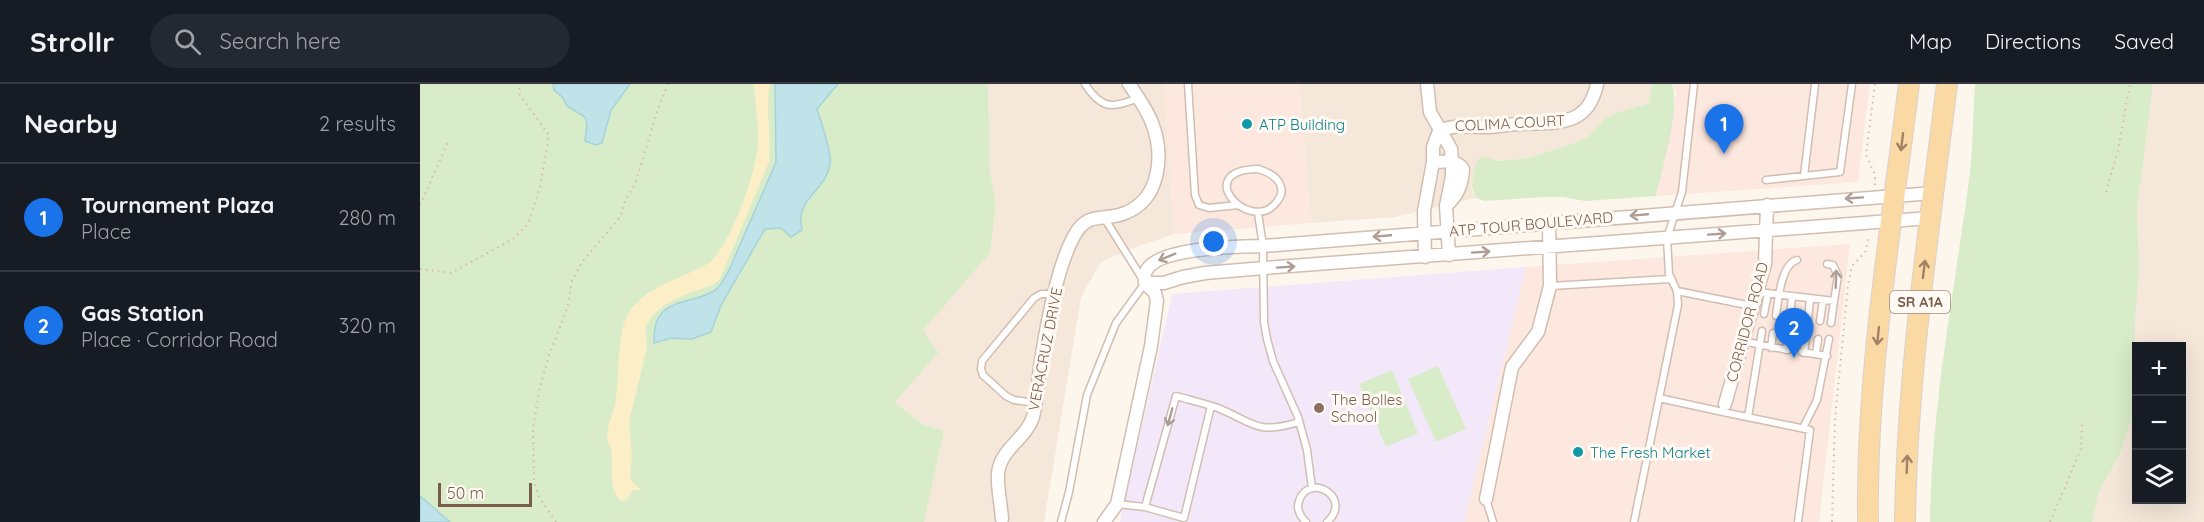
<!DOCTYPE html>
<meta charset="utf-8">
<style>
body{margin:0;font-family:Quicksand,sans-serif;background:#242831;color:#f1f3f6}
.controls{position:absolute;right:18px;bottom:18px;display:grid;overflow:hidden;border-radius:0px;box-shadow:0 6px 24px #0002}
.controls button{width:54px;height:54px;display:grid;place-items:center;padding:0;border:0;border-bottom:2px solid #363941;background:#171b24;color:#f1f3f6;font:30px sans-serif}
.scale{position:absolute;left:18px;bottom:15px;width:94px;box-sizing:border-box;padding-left:6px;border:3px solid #7a5c4d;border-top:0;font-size:16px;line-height:21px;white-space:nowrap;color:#7a5c4d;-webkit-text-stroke:4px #fffaf3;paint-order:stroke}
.you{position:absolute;left:794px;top:158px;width:21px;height:21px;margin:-15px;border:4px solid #fff;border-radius:50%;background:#1a73e8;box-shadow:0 0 0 9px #1a73e833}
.badge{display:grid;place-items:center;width:39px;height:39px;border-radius:50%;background:#1a73e8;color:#fff;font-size:20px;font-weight:700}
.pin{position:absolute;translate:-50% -50px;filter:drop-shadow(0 2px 3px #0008)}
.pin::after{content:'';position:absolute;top:32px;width:21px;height:18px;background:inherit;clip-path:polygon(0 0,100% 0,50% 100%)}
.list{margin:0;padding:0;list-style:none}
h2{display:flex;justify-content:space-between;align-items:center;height:78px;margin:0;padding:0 24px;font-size:26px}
h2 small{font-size:20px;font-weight:400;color:#9ea1a6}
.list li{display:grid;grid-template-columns:39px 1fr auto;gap:18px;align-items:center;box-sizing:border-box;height:108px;padding:0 24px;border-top:2px solid #363941}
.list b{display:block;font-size:22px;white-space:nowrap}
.list p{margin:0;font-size:20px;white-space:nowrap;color:#9ea1a6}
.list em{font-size:20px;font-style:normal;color:#9ea1a6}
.icon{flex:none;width:33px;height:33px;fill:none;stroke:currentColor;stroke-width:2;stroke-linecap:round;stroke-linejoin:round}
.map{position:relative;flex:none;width:1784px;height:438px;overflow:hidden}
header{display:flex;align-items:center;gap:36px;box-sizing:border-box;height:84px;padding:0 30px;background:#171b24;border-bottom:2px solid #363941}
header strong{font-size:28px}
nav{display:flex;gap:33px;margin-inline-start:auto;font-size:21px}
.search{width:420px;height:54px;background:#242831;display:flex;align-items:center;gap:15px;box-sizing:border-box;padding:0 21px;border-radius:33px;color:#9ea1a6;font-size:22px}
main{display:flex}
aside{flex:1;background:#171b24}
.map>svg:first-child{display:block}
.residential{fill:#f5e8da;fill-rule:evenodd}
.commercial{fill:#fde8e0}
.education{fill:#f3e8fa}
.green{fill:#d8ecc9}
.sand{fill:#fcefc7}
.water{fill:#bfe3e8;stroke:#a5d3da;stroke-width:1.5}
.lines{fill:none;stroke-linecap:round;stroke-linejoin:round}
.service-casing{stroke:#d1beb0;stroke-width:9}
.minor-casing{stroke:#d1beb0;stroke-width:15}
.primary-casing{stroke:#dad1cd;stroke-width:22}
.path{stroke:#d9b8a5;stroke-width:2;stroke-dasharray:1.5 4.5;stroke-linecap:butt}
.service{stroke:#fff;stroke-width:6}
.minor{stroke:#fff;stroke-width:12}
.primary{stroke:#fbd9a5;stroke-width:20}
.oneway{stroke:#a18267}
.oneway2{stroke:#af9d94}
.culture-dot{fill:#0f9aa8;stroke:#fffaf3;stroke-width:2}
.education-dot{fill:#8d6e63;stroke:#fffaf3;stroke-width:2}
.labels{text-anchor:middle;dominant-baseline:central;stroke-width:6;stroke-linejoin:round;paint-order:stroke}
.shield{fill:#fffaf3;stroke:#a28b7f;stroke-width:1.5}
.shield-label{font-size:14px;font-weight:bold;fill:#7a5c4d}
.street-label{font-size:15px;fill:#7a5c4d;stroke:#fffaf3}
.culture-label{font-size:15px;fill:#0d838f;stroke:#fffaf3;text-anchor:start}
.education-label{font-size:15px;fill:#785e54;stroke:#fffaf3;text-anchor:start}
</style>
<header>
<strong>Strollr</strong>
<div class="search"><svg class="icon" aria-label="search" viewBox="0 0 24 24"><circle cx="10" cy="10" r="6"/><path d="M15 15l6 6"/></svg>Search here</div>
<nav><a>Map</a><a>Directions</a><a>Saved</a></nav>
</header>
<main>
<aside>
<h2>Nearby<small>2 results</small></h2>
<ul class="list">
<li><span class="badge">1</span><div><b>Tournament Plaza</b><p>Place</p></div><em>280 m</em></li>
<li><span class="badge">2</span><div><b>Gas Station</b><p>Place · Corridor Road</p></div><em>320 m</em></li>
</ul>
</aside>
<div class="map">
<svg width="1784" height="438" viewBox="0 0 1784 438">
<rect width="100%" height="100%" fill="#fdf6ec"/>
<path class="residential" d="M568 0H744L754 150 719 162 681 178 661 213 624 438H504L524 347 502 340 475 318 517 269 502 246 570 169 576 121 570 87Z
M879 0H1232V1L1229 19 1197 29 1186 34 1169 52 1152 60 1108 74 1078 77 1066 73 1052 108 1056 114 975 133 891 139Z
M1733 0H1784V438H1672L1679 408 1700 370 1719 181 1717 126ZM1716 262H1762V416H1716Z"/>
<path class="commercial" d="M744 0H879L891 139 754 150Z
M1252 0H1450L1438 98 1236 112 1256 9Z
M1430 160 1399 438H1044L1106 183Z"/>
<path class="education" d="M1106 183 1044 438H700L752 210Z"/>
<path class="green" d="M0 0H568L570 87 576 121 570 169 503 246 518 269 475 318 502 340 524 347 504 438H0Z
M1232 0H1252C1261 24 1242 85 1236 112L1165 117 1144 113H1123L1064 117 1056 114C1049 101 1054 89 1057 76L1066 73 1078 77 1108 74 1152 60 1169 52 1186 34 1197 29 1229 19Z
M1555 0H1733L1717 126 1719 181 1715 237 1714 326 1700 370 1679 408 1672 438H1510C1511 323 1534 210 1549 96 1553 65 1553 32 1555 0Z
M1018 282 1046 345 1016 358 988 295Z
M972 286 998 349 966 363 939 300Z"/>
<path class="sand" d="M334 0H350C345 25 352 52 349 78L300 195 293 201 266 210 246 220 235 229 225 243 227 263 209 338 212 373 210 392 213 399 222 406H213L208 415 202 417C187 407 194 381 191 365 190 361 187 357 187 352 187 343 193 331 195 321 200 297 196 245 210 227 228 201 262 195 287 180 310 166 337 86 338 59 339 40 335 20 334 0Z"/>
<path class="water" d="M133 0H210L191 26 182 59 176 61 165 57 167 40 165 33 147 22 142 13 134 6Z
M355 0H418L397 25C401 37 412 69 410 80 406 108 374 114 382 146L371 153 361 144 345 145 301 221 291 248 272 255 251 254 234 259C232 212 266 223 294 207 302 202 305 192 310 184L356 78Z
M0 412 30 438H0Z"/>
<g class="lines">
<defs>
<path id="service" d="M665 0C681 25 692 25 718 14
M768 0 775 111 779 121 789 124 818 121
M838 85C856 90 871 104 854 121 827 148 772 86 838 85Z
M1384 92 1395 0
M1346 96 1420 88 1432 0
M838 129 843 162 844 238 847 255 853 277 878 333 887 366 892 404
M1407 180 1413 181 1418 192 1414 217
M1130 202 1250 195
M1257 207 1332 222
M1338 208 1414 217 1411 239
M1344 230 1348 209
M1356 232C1358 217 1361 180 1377 176
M1370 234 1372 212
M1388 236 1390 215
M1400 237 1403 216
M1322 257 1368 266
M1351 264 1353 249
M1366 266 1368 252
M1382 268 1407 272
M1384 269 1386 254
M1396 270 1398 255
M1239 314 1303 328V326
M615 319 594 316 586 312 563 291 561 285 562 277 614 214 621 210H634
M791 322 764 434 725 423 756 312C770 316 784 319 798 324 834 339 836 351 879 338
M1303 328 1390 346 1378 438
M1328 333 1342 247
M1383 344 1397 316 1409 255
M1066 415 1073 438
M697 420 725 423
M641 438 649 408 667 311 696 239 725 199 683 132
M886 438C880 432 876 425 879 417 889 387 934 414 907 438
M1214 438 1258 221 1257 207 1249 190 1247 154 1262 108 1274 0"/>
<path id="minor" d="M1007 0 1010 28 1031 65 1032 78V92L1026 122 1029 171
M1019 47C1034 40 1048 43 1064 43 1077 43 1089 40 1101 40 1138 38 1168 43 1177 0
M1013 78C1024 78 1036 75 1043 85 1042 101 1038 111 1026 122
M1005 173 1004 127 1013 78V63L1019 47
M725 199H744L763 193 785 189 844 184 1510 134
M1305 320 1345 180 1347 121
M1066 415 1092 283 1118 248 1130 202 1129 139
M582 435C581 420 577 404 578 389 581 364 606 355 613 333 617 317 618 299 620 283 626 245 636 185 654 152 668 126 684 138 705 129 741 115 744 70 732 39 727 25 717 12 709 0
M684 438 697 420 731 262 737 217 735 209 725 199C725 196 724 193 725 190 732 162 820 163 843 162L1513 109"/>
<path id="primary" d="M1448 438C1446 291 1471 145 1489 0
M1485 438C1487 291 1509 146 1527 0"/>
</defs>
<use href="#service" class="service-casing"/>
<use href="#minor" class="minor-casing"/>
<use href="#primary" class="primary-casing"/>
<path class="path" d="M1455 0 1446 71 1455 91V101
M1686 108 1698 66 1710 0
M0 121 28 58
M0 185 31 189 93 155 108 140 120 103 129 51 100 11 99 0
M0 190V195
M136 438 119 413 114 397 113 345 119 307 129 271 147 225 152 197 162 178 201 132 205 117 215 100 238 25 248 0
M1412 438 1415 335 1428 201 1432 182 1446 167 1449 151
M1630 438 1661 365 1662 340"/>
<use href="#service" class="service"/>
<use href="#minor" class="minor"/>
<use href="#primary" class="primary"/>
</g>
<defs><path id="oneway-shaft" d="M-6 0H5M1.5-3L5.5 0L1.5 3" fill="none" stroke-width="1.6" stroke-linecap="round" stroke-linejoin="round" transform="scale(1.5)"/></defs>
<g class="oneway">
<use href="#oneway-shaft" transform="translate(1482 58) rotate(97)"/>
<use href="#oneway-shaft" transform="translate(1504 185) rotate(-83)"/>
<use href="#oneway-shaft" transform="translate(1458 252) rotate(96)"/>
<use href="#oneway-shaft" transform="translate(1487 380) rotate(-88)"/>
</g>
<g class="oneway2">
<use href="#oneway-shaft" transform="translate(1434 114) rotate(176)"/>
<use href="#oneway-shaft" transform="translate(1219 131) rotate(175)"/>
<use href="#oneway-shaft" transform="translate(1297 150) rotate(-4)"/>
<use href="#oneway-shaft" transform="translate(962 152) rotate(175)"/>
<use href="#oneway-shaft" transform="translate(1061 168) rotate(-4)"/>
<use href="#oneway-shaft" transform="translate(747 173) rotate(158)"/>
<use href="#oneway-shaft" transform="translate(866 183) rotate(-4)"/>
<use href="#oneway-shaft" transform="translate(1416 195) rotate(-88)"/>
<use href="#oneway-shaft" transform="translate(750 333) rotate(105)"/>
</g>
<g class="culture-dot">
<circle cx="827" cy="40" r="6"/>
<circle cx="1158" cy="368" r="6"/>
</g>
<circle class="education-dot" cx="899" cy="324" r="6"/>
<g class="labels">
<rect class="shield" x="1470" y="207" width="60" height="22" rx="4.5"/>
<g class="shield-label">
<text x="1500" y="218">SR A1A</text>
</g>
<g class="street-label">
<text transform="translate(1090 39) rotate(-3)">COLIMA COURT</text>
<text transform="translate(1111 140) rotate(-5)">ATP TOUR BOULEVARD</text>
<text transform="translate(1327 238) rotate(-75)">CORRIDOR ROAD</text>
<text transform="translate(625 265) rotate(-79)">VERACRUZ DRIVE</text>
</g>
<g class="culture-label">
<text x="839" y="40">ATP Building</text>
<text x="1170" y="368">The Fresh Market</text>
</g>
<g class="education-label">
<text x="911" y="315">The Bolles<tspan x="911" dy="17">School</tspan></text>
</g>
</g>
</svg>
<div class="controls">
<button>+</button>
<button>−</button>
<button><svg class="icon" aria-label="layers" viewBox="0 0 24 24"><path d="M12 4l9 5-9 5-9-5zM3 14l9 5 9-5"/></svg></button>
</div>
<div class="scale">50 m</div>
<div class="you"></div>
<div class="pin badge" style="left:1304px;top:70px">1</div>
<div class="pin badge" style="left:1374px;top:274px">2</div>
</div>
</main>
